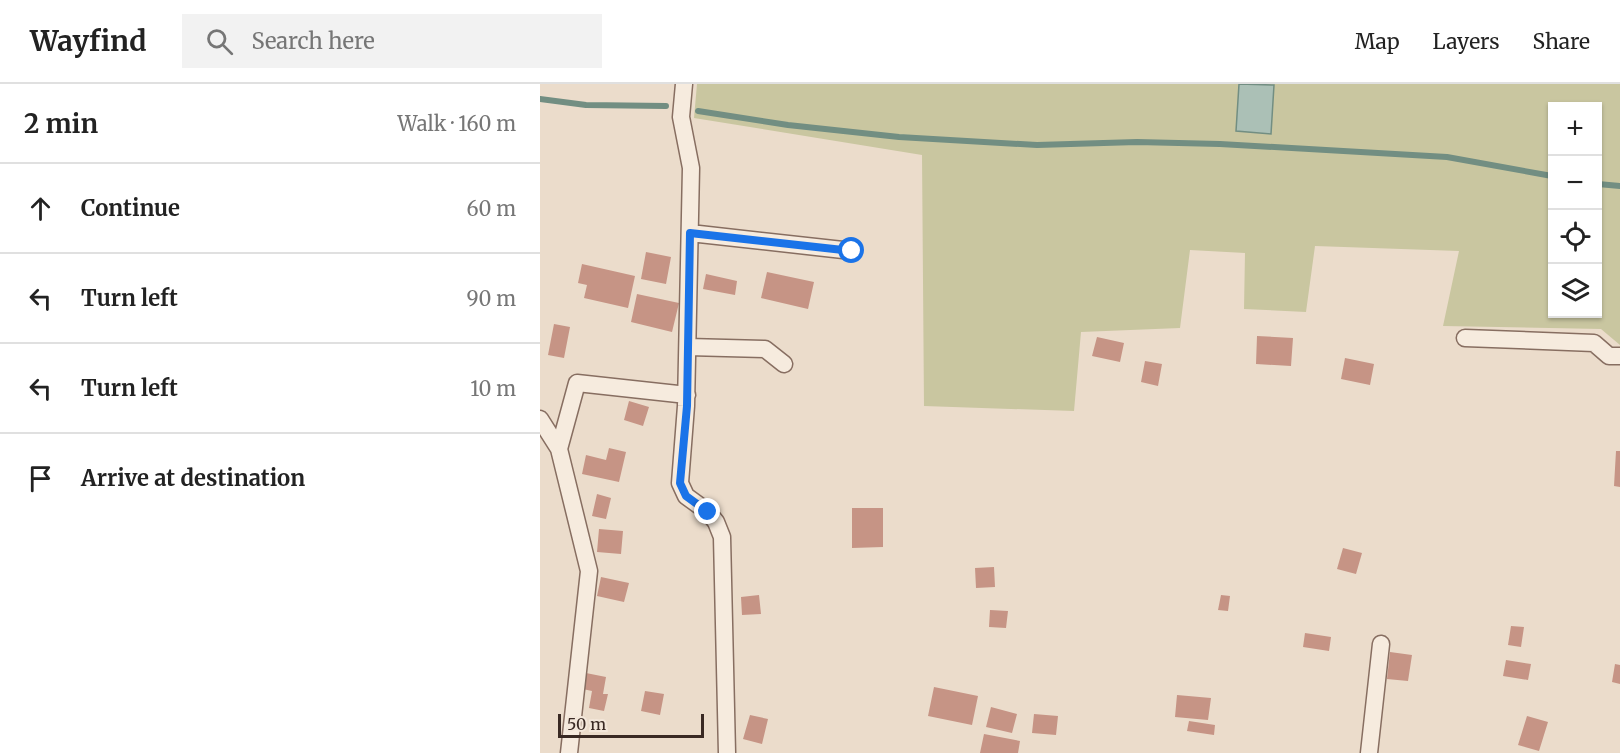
<!DOCTYPE html>
<meta charset="utf-8">
<style>
body{margin:0;font-family:Merriweather,serif;background:#f2f2f2;color:#222}
.controls{position:absolute;right:18px;top:18px;display:grid;overflow:hidden;border-radius:0px;box-shadow:0 2px 4px #0004}
.controls button{width:54px;height:54px;display:grid;place-items:center;padding:0;border:0;border-bottom:2px solid #e0e0e0;background:#fff;color:#222;font:30px sans-serif}
.scale{position:absolute;left:18px;bottom:15px;width:146px;box-sizing:border-box;padding-left:6px;border:3px solid #392923;border-top:0;font-size:16px;line-height:21px;white-space:nowrap;color:#392923;-webkit-text-stroke:4px #f3e7da;paint-order:stroke}
.stop{position:absolute;width:18px;height:18px;margin:-14px;border:4px solid #1a73e8;border-radius:50%;background:#fff}
.stop.end{background:#1a73e8;border-color:#fff;box-shadow:0 2px 6px #0008}
.list{margin:0;padding:0;list-style:none}
h2{display:flex;justify-content:space-between;align-items:center;height:78px;margin:0;padding:0 24px;font-size:26px}
h2 small{font-size:20px;font-weight:400;color:#767676}
.list li{display:grid;grid-template-columns:39px 1fr auto;gap:18px;align-items:center;box-sizing:border-box;height:90px;padding:0 24px;border-top:2px solid #e0e0e0}
.list b{display:block;font-size:22px;white-space:nowrap}
.list em{font-size:20px;font-style:normal;color:#767676}
.icon{flex:none;width:33px;height:33px;fill:none;stroke:currentColor;stroke-width:2;stroke-linecap:round;stroke-linejoin:round}
.map{position:relative;flex:none;width:1080px;height:669px;overflow:hidden}
header{display:flex;align-items:center;gap:36px;box-sizing:border-box;height:84px;padding:0 30px;background:#fff;border-bottom:2px solid #e0e0e0}
header strong{font-size:28px}
nav{display:flex;gap:33px;margin-inline-start:auto;font-size:21px}
.search{width:420px;height:54px;background:#f2f2f2;display:flex;align-items:center;gap:15px;box-sizing:border-box;padding:0 21px;border-radius:0px;color:#767676;font-size:22px}
main{display:flex}
aside{flex:1;background:#fff}
.map>svg:first-child{display:block}
.green{fill:#c9c6a0;fill-rule:evenodd}
.water{fill:#abc0b6;stroke:#728e82;stroke-width:1.5}
.lines{fill:none;stroke-linecap:round;stroke-linejoin:round}
.stream{stroke:#728e82;stroke-width:6}
.building{fill:#c69485}
.minor-casing{stroke:#876e61;stroke-width:19}
.minor{stroke:#f6ebde;stroke-width:16}
.route{stroke:#1a73e8;stroke-width:8}
</style>
<header>
<strong>Wayfind</strong>
<div class="search"><svg class="icon" aria-label="search" viewBox="0 0 24 24"><circle cx="10" cy="10" r="6"/><path d="M15 15l6 6"/></svg>Search here</div>
<nav><a>Map</a><a>Layers</a><a>Share</a></nav>
</header>
<main>
<aside>
<h2>2 min<small>Walk · 160 m</small></h2>
<ul class="list">
<li><svg class="icon" aria-label="ahead" viewBox="0 0 24 24"><path d="M12 20V5M6 11l6-6 6 6"/></svg><div><b>Continue</b></div><em>60 m</em></li>
<li><svg class="icon" aria-label="left" viewBox="0 0 24 24"><path d="M17 20v-9H6M10 6l-5 5 5 5"/></svg><div><b>Turn left</b></div><em>90 m</em></li>
<li><svg class="icon" aria-label="left" viewBox="0 0 24 24"><path d="M17 20v-9H6M10 6l-5 5 5 5"/></svg><div><b>Turn left</b></div><em>10 m</em></li>
<li><svg class="icon" aria-label="arrive" viewBox="0 0 24 24"><path d="M6 21V4h12l-3 4 3 4H6"/></svg><div><b>Arrive at destination</b></div></li>
</ul>
</aside>
<div class="map">
<svg width="1080" height="669" viewBox="0 0 1080 669">
<rect width="100%" height="100%" fill="#ebdccb"/>
<path class="green" d="M157 0H1080V261L1061 245 903 242 919 167 775 162 766 228 704 225 705 169 650 166 640 244 541 248 534 327 384 322 382 71 154 34ZM1012 22H1058V230H1012Z"/>
<path class="water" d="M699 0 734 1 731 50 696 47Z"/>
<g class="lines">
<path class="stream" d="M0 15 46 21 126 22
M158 27 248 41 359 53 497 61 597 58 680 60 907 73 1012 92
M1058 100 1080 102"/>
</g>
<path class="building" d="M106 168 131 173 126 200 101 195Z
M42 180 95 192 88 224 44 214 47 201 38 199Z
M227 188 274 198 268 225 221 214Z
M166 190 197 197 195 211 163 205Z
M97 210 139 219 132 248 91 238Z
M14 240 30 243 24 274 8 271Z
M717 252 753 254 751 282 716 280Z
M557 253 584 259 580 278 552 272Z
M805 274 834 280 830 301 801 295Z
M605 277 622 280 618 302 601 298Z
M89 317 109 323 103 342 84 336Z
M69 364 86 368 79 398 42 390 46 371 66 376Z
M1076 367H1080V403L1074 402Z
M57 410 71 414 66 435 52 432Z
M312 424H343V463L312 464Z
M59 445 83 447 81 470 57 468Z
M803 464 822 469 816 490 797 485Z
M454 483 455 503 436 504 435 484Z
M61 493 89 499 84 518 57 512Z
M219 511 221 530 202 531 201 513Z
M681 511 690 512 688 527 678 526Z
M450 526 468 527 466 544 449 543Z
M971 542 984 543 981 563 968 561Z
M765 549 791 553 789 567 763 563Z
M850 568 872 571 868 597 847 595Z
M966 576 991 580 988 596 963 592Z
M1075 580 1080 581V600L1072 598Z
M41 588 66 593 63 610H68L64 627 49 624 52 607 38 604Z
M394 603 438 612 432 641 388 632Z
M105 607 124 610 120 631 101 627Z
M637 611 671 614 668 636 635 633Z
M451 623 477 630 472 649 446 643Z
M494 630 518 632 516 651 492 649Z
M210 631 228 635 222 660 203 655Z
M987 632 1008 638 999 667 978 661Z
M649 637 675 641 674 651 647 647Z
M444 650 480 657 478 669H440Z"/>
<g class="lines">
<defs>
<path id="minor" d="M144 0 141 33 151 84 146 322 140 399 146 412 168 428 176 438 182 453 187 669
M150 149 312 167
M925 254 1054 259 1069 272H1080
M148 263 225 265 244 280
M0 335 19 365 49 487 29 669
M19 365 37 299 147 311
M829 669 841 560"/>
</defs>
<use href="#minor" class="minor-casing"/>
<use href="#minor" class="minor"/>
</g>
<g class="lines">
<path class="route" d="M168 428 146 412 140 399 147 322 150 149 312 167"/>
</g>
</svg>
<div class="controls">
<button>+</button>
<button>−</button>
<button><svg class="icon" aria-label="locate" viewBox="0 0 24 24"><circle cx="12" cy="12" r="6"/><path d="M12 2v4M12 18v4M2 12h4M18 12h4"/></svg></button>
<button><svg class="icon" aria-label="layers" viewBox="0 0 24 24"><path d="M12 4l9 5-9 5-9-5zM3 14l9 5 9-5"/></svg></button>
</div>
<div class="scale">50 m</div>
<div class="stop" style="left:312px;top:167px"></div>
<div class="stop end" style="left:168px;top:428px"></div>
</div>
</main>
